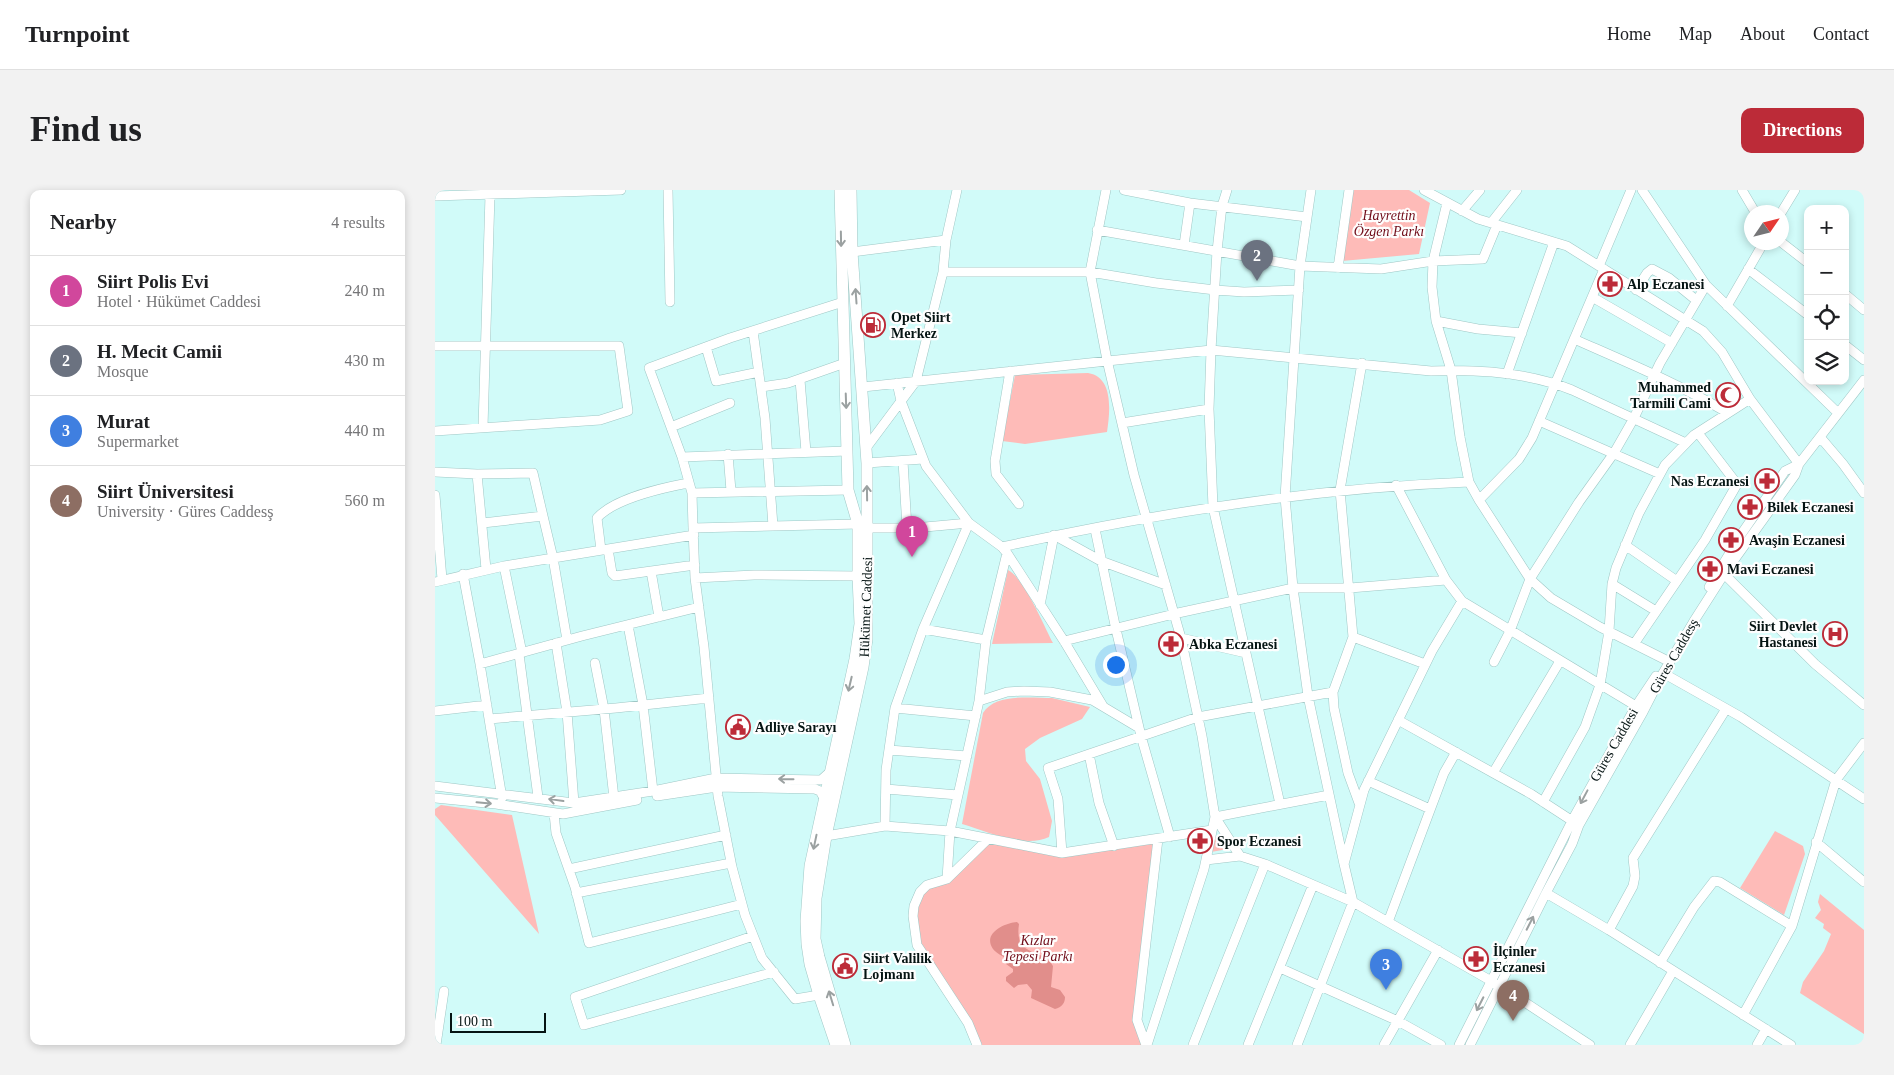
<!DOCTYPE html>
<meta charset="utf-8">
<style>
body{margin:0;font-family:Georgia,serif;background:#f2f2f2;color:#202124}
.controls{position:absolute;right:15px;top:15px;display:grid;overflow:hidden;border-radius:10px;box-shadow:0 2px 8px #0003}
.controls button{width:45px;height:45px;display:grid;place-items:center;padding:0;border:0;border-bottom:1px solid #e0e0e0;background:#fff;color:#202124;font:25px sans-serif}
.compass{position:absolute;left:1309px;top:15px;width:45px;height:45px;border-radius:50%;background:#fff;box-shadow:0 2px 8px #0003;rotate:55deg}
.scale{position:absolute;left:15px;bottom:12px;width:96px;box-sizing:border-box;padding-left:5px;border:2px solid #051413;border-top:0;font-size:14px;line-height:18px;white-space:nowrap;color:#051413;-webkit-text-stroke:4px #fefefe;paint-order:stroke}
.you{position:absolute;left:680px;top:474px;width:18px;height:18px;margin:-12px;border:4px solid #fff;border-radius:50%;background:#1a73e8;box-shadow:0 0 0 8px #1a73e833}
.badge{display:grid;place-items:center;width:32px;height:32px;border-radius:50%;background:#bc2b38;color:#fff;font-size:16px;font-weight:700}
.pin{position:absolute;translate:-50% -41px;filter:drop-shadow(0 1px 2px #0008)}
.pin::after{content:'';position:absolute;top:26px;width:18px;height:15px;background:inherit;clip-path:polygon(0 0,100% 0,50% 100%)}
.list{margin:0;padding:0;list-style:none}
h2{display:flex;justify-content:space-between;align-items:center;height:65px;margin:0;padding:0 20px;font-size:21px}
h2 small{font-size:16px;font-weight:400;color:#757577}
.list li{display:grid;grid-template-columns:32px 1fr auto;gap:15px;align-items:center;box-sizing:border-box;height:70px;padding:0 20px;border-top:1px solid #e0e0e0}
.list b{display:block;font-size:19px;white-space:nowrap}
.list p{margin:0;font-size:16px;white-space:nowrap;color:#757577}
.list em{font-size:16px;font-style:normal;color:#757577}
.icon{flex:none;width:28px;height:28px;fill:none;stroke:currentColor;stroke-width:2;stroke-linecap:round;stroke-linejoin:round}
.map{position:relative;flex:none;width:1429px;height:855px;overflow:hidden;border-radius:10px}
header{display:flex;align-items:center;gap:30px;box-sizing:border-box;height:70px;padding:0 25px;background:#fff;border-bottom:1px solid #e0e0e0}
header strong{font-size:24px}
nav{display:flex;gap:28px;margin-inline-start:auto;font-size:18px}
.intro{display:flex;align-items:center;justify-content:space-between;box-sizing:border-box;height:120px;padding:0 30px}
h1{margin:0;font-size:35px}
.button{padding:12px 22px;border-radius:10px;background:#bc2b38;color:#fff;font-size:18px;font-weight:700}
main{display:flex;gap:30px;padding:0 30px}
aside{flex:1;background:#fff;border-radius:10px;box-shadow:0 2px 8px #0003}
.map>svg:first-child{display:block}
.green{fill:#febbb8}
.water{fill:#e18e8b}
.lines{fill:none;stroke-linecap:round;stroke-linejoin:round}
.minor-casing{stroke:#9fc7c5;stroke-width:10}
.major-casing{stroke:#9fc7c5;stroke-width:12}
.minor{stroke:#fff;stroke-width:9}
.major{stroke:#fff;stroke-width:11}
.oneway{stroke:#9ba1a1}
.labels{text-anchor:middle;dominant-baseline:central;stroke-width:4.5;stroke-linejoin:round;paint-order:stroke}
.park-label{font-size:14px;font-style:italic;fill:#710d1a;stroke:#fefefe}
.poi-label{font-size:14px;font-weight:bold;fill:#051413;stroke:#fefefe;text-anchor:start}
.street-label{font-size:14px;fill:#051413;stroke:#fefefe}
</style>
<header>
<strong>Turnpoint</strong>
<nav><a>Home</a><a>Map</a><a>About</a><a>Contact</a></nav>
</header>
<div class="intro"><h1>Find us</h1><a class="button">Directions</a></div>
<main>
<aside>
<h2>Nearby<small>4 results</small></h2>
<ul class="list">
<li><span class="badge" style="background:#d1479c">1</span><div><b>Siirt Polis Evi</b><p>Hotel · Hükümet Caddesi</p></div><em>240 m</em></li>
<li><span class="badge" style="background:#6b7280">2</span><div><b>H. Mecit Camii</b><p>Mosque</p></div><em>430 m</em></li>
<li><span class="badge" style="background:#3f7fe0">3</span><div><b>Murat</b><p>Supermarket</p></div><em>440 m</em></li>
<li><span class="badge" style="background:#8d6e63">4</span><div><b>Siirt Üniversitesi</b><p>University · Güres Caddesş</p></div><em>560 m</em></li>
</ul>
</aside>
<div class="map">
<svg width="1429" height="855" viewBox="0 0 1429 855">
<rect width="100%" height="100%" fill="#d1fbf9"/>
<path class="green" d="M917 0H974L995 13 984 64 907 71Z
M653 183C679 187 675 222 672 242L590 254 567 251 580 185Z
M573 380C589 388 609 436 618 453L557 454Z
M617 508 655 517 647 529 605 548 590 559 591 571 605 589 617 631 614 647C590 659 551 641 527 634L548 523C560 503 596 508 617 508Z
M6 615 77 625 104 744 0 625V619Z
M1340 641 1368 656 1370 664 1349 725 1305 698Z
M780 645 793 659 776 662Z
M553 649 627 663 723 649 702 830 711 855H542L482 755 478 726 485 702 512 689Z
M1385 704 1429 740V844L1365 803 1368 792 1389 761 1396 744 1388 738 1389 734 1380 728 1386 720 1383 712Z"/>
<path class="water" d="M582 732 584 734C579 769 606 756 618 776L616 797 625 800 630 807C630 813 627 817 620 819L596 808 597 800 592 794 583 795 579 798 571 791V787L578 782V779L571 774 574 770C569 767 561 763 558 759 547 743 570 733 582 732Z"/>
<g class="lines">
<defs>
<path id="minor" d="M233 0 235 112
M671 0 655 82 672 170 699 285 746 448 767 546 780 627 769 679 712 855
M689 0 755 13 872 27
M792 0 787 16 782 61 776 160 774 219 778 317 845 614
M876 0 865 76 850 307 858 398 873 506 909 674
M989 0 1043 29 1132 56 1268 141 1287 162 1315 209 1364 274
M1207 0 1271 95 1403 223
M1307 0 1320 22
M0 6 186 0
M1012 13 998 71 997 97 1001 131 1016 180 1025 247 1034 292 1044 310 1095 389 1116 408 1165 437 1235 472
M1027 21 1045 0
M1346 23 1360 0
M1056 33 1082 0
M662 40 865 76 946 79 998 71 1048 69 1062 35
M1346 52 1373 73
M749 55 755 13
M417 62 511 50
M1164 76 1196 0
M903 78 914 0
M1313 79 1373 125
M508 82H655L721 93 780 100 809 102 864 100
M1201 100 1212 83 1217 79 1234 88 1261 110
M1410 104 1429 120
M1157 107 1237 153
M1292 116 1329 52
M1001 131 1043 139 1087 143
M318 141 330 228 338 336 423 334
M1139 149C1191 172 1244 194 1293 223
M1410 155 1429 170
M0 156H184L193 221 165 230 0 241
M271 157 281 191 324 182
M575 181 560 271 561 284 584 314
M1072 184 1119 52
M365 190 371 262
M462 193 466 211 491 276 534 333 567 357 572 363 629 451 668 516
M326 197 353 193 410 173
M428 197 776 160 996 181C1044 179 1093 182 1137 200L1251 253
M1104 231 1225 284
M687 233 774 219
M48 237 55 5
M236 237 295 213
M1385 247 1408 274 1429 303
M431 258 481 191 508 82 511 50 522 0
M293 264 296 301
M247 267 412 261
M468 271 472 338
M432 273 488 269
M0 282 42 284 51 379
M42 284 98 283 108 326
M961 295 1011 390 1027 411 1201 516
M257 303 413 300
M0 305 7 389
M1044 310 1084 269 1097 248 1169 79
M48 333 108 326 118 368 132 450
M338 336 258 338 257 303 247 267 214 178 295 148 408 112
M258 338 260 388 269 457 283 606 297 677 310 725 327 768 360 809 384 805
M433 338H479L534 333 488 439 460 518
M660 339 680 435 706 546 735 647
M619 345 666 371 731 395
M1190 355 1242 391
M567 357C721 323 877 298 1034 292
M173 359 177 383 180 386 260 375
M166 360 162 328C180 308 227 298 253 293
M572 363 551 450 544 511 515 641 627 663 777 640
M69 376 87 463
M216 381 224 427
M28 384 45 474 67 608
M1289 384 1380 474 1429 515
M260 388 319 385 423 386
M0 392 69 376 259 345
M1177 394 1221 421
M1274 397 1307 343 1350 281 1364 274
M605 415 619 345
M193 435 208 515 218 601
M488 439 551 450
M918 447 990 474
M746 448 811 463
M629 451 743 423 858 398H915L1011 390
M121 453 132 522 139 613
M1199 454 1270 350 1301 296 1299 290 1263 243
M84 464 103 607
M1059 472 1075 441 1095 389 1144 312 1179 263 1199 228 1225 173 1271 95
M160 473 169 519 179 608
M45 474 147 446 264 417
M1228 483 1306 527 1429 609
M544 511 572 502 589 501 615 502 657 510 704 538
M0 521 52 515
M54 529 181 518 274 508
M963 530 1096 604 1142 634
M454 560 532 566
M654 564 664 613 679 656
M1058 583 1125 471
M933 591 995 619
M0 596 139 613 218 601 281 588 386 590 396 581
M451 599 523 605
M222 606 282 597 380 599 385 601 389 608
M0 608 61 614 128 624 202 610
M1108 612 1150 537 1165 495 1174 441 1177 394 1181 378 1204 323 1230 275 1259 245 1315 209
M924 613 913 583 899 518 898 502 918 447 905 300 927 173
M119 623 121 643 140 697 154 753 307 714
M780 627 894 605
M780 627 805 666
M391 646 450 636
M1381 652 1429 692
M627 663 623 609 613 578 763 527 898 502
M771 670 805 666 830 674 918 712 1065 796 1155 855
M134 679 291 645
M512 689 515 641 450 636 451 580 460 518 541 526
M141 703 296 673
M1111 703 1174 740 1356 855
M953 732 1009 583 1021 562
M1174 740 1198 696 1200 686 1198 668 1291 519
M318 746 140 807 149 835 339 782
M1225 773 1259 717 1279 691 1285 692 1357 736
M845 778 963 831 1006 855
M1308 825 1357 736 1401 590 1429 553
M1 855 9 801
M542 855 533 833 482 755 478 726 479 716 485 702 492 695 512 689 553 649
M711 855 702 830 723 649
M758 855 830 674
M813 855 878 695
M862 855 918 712 909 674 929 600 997 461 1027 411
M949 855 1003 760
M1024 855 1139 627 1201 516 1221 486
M1035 855 1111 703 1137 654 1144 635 1208 522 1228 483 1259 431 1289 384 1360 285 1364 274 1429 190
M1195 855 1238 781
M1322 855 1331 839"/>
<path id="major" d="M401 855 384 805 375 774 372 754 371 731 375 676 420 469 425 434 423 386V334L413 300 405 0
M410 855 384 767 380 749 381 708 391 646 428 477 432 449V273L417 62 416 0"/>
</defs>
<use href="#minor" class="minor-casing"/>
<use href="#major" class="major-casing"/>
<use href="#minor" class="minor"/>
<use href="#major" class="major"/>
</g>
<defs><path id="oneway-shaft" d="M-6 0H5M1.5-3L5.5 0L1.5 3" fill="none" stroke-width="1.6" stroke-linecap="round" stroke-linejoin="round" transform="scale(1.25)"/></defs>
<g class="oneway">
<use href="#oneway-shaft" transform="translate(406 49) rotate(89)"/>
<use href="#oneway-shaft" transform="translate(421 106) rotate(-94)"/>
<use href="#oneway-shaft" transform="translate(411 211) rotate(88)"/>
<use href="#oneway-shaft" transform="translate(432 303) rotate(-91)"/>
<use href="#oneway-shaft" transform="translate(415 494) rotate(103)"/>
<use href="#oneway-shaft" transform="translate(351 589) rotate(-179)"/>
<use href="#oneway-shaft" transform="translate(1149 607) rotate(118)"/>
<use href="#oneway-shaft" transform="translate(121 610) rotate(-172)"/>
<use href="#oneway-shaft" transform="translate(49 613) rotate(5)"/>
<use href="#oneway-shaft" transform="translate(380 652) rotate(102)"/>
<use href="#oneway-shaft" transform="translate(1095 733) rotate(-63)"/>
<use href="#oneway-shaft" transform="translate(396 808) rotate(-107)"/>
<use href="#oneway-shaft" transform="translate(1045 814) rotate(117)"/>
</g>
<defs>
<symbol id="pharmacy-ring" viewBox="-11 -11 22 22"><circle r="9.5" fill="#fefefe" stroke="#bc2b38" stroke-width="1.5"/><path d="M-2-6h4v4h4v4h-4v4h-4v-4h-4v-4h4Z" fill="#bc2b38"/></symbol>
<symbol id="fuel-ring" viewBox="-11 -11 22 22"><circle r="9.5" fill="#fefefe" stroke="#bc2b38" stroke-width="1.5"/><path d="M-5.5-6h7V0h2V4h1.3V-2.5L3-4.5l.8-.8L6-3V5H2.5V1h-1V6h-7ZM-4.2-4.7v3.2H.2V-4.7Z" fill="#bc2b38"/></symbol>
<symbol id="mosque-ring" viewBox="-11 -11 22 22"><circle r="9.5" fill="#fefefe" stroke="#bc2b38" stroke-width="1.5"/><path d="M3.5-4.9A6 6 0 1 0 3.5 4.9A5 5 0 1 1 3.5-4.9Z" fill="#bc2b38"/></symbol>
<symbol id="hospital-ring" viewBox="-11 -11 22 22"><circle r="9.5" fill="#fefefe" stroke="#bc2b38" stroke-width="1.5"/><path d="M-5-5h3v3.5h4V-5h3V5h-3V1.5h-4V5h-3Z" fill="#bc2b38"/></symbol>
<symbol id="civic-ring" viewBox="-11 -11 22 22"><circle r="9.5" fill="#fefefe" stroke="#bc2b38" stroke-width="1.5"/><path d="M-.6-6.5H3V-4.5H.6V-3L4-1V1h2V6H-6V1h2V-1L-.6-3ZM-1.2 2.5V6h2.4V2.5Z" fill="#bc2b38"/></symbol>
</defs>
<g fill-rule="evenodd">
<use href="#pharmacy-ring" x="1161" y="80" width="28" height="28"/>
<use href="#fuel-ring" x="424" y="121" width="28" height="28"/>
<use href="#mosque-ring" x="1279" y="191" width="28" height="28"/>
<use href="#pharmacy-ring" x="1318" y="277" width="28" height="28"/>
<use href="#pharmacy-ring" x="1301" y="303" width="28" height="28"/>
<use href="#pharmacy-ring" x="1282" y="336" width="28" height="28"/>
<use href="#pharmacy-ring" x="1261" y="365" width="28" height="28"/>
<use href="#hospital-ring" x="1386" y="430" width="28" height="28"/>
<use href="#pharmacy-ring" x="722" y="440" width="28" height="28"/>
<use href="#civic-ring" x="289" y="523" width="28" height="28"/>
<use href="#pharmacy-ring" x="751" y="637" width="28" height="28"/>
<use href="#pharmacy-ring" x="1027" y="755" width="28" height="28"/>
<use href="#civic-ring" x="396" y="762" width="28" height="28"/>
</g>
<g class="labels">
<g class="park-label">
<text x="954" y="25">Hayrettin<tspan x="954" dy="16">Özgen Parkı</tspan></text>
<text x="603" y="750">Kızlar<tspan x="603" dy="16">Tepesi Parkı</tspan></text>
</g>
<g class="poi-label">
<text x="1192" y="94">Alp Eczanesi</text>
<text x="456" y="127">Opet Siirt<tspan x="456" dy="16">Merkez</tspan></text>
<text x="1276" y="197" text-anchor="end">Muhammed<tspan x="1276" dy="16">Tarmili Cami</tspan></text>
<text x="1314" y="291" text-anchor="end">Nas Eczanesi</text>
<text x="1332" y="317">Bilek Eczanesi</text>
<text x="1314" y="350">Avaşin Eczanesi</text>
<text x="1292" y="379">Mavi Eczanesi</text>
<text x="1382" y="436" text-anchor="end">Siirt Devlet<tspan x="1382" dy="16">Hastanesi</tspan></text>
<text x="754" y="454">Abka Eczanesi</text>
<text x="320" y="537">Adliye Sarayı</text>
<text x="782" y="651">Spor Eczanesi</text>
<text x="1058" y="761">İlçinler<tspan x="1058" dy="16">Eczanesi</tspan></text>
<text x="428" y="768">Siirt Valilik<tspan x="428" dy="16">Lojmanı</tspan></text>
</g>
<g class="street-label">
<text transform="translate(431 417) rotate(-88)">Hükümet Caddesi</text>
<text transform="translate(1239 466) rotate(-60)">Güres Caddesş</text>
<text transform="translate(1179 555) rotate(-60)">Güres Caddesi</text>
</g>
</g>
</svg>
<div class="controls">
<button>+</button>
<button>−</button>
<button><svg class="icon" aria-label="locate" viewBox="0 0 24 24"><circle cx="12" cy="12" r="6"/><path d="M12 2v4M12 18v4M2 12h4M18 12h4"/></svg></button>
<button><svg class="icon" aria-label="layers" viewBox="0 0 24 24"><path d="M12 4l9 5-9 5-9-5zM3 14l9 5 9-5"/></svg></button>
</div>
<svg class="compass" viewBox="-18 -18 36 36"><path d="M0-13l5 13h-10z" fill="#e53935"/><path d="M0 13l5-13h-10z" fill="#757577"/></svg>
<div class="scale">100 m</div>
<div class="you"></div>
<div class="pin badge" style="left:477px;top:367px;background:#d1479c">1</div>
<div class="pin badge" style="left:822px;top:91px;background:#6b7280">2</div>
<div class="pin badge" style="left:951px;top:800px;background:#3f7fe0">3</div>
<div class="pin badge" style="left:1078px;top:831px;background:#8d6e63">4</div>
</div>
</main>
